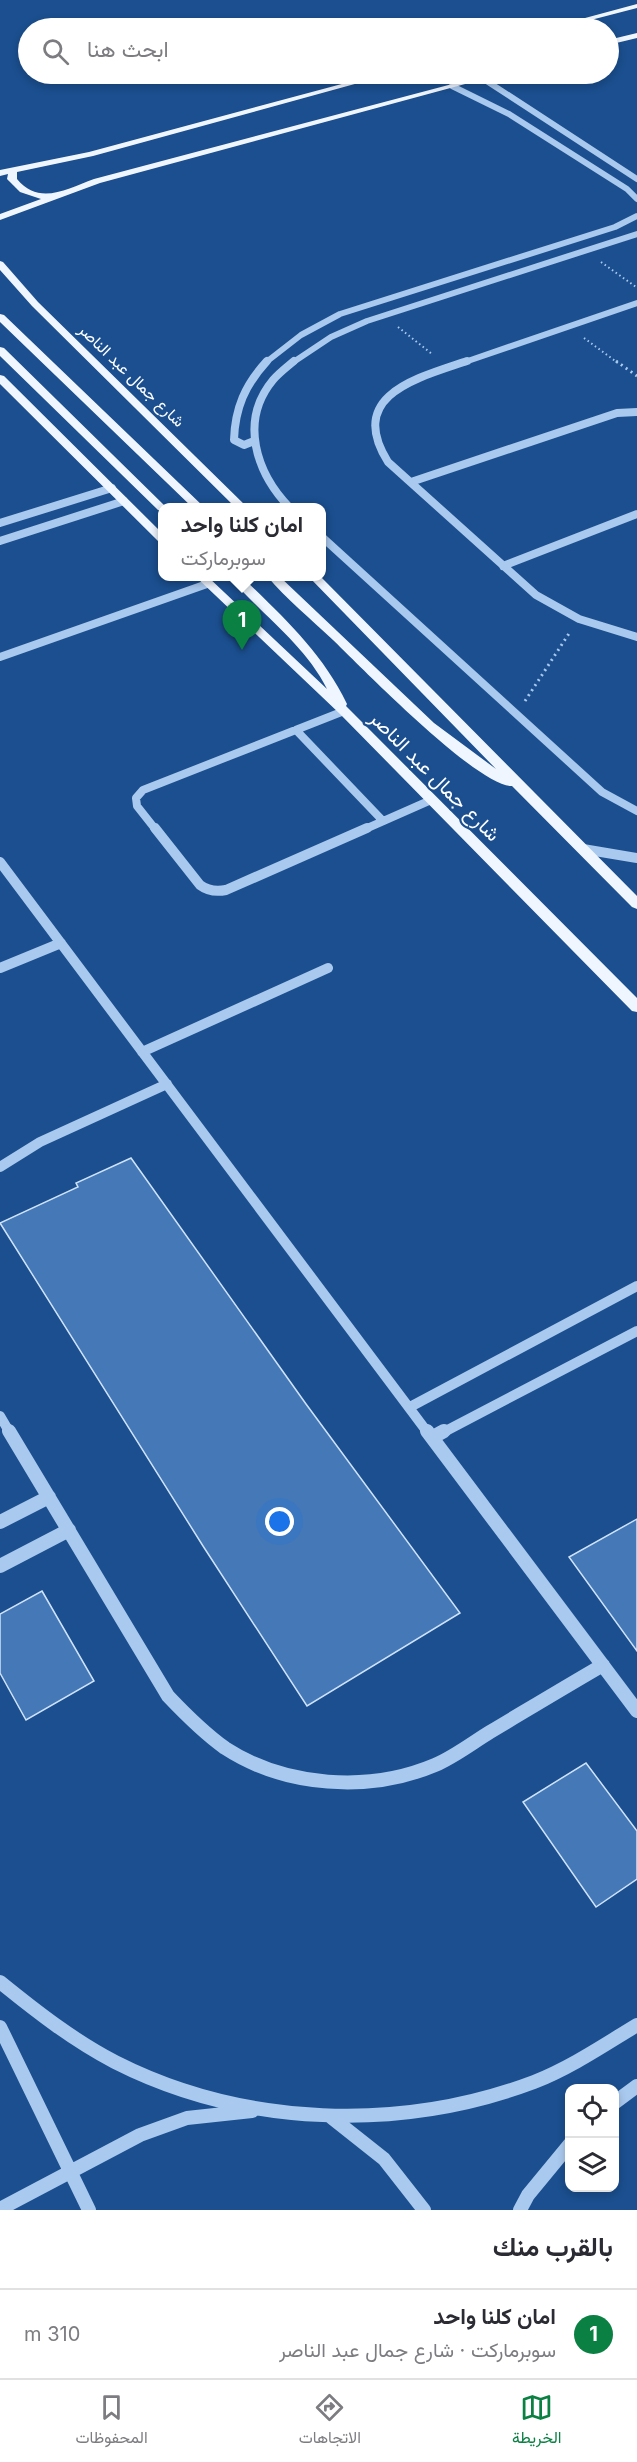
<!DOCTYPE html>
<html lang="ar">
<meta charset="utf-8">
<style>
body{margin:0;font-family:Inter,Vazirmatn,sans-serif;background:#f7f7f7;color:#2b2b33;direction:rtl}
.controls{position:absolute;right:18px;bottom:18px;display:grid;overflow:hidden;border-radius:12px;box-shadow:0 3px 9px #0003}
.controls button{width:54px;height:54px;display:grid;place-items:center;padding:0;border:0;border-bottom:2px solid #e1e1e2;background:#fff;color:#2b2b33;font:30px sans-serif}
.you{position:absolute;left:280px;top:1522px;width:21px;height:21px;margin:-15px;border:4px solid #fff;border-radius:50%;background:#1a73e8;box-shadow:0 0 0 9px #1a73e833}
.badge{display:grid;place-items:center;width:39px;height:39px;border-radius:50%;background:#0b8043;color:#fff;font-size:20px;font-weight:700}
.pin{position:absolute;translate:-50% -50px;filter:drop-shadow(0 2px 3px #0008)}
.pin::after{content:'';position:absolute;top:32px;width:21px;height:18px;background:inherit;clip-path:polygon(0 0,100% 0,50% 100%)}
.popup{position:absolute;left:158px;top:503px;width:168px;height:78px;box-sizing:border-box;display:grid;place-content:center;border-radius:12px;background:#fff;filter:drop-shadow(0 2px 4px #0005);font-size:20px;white-space:nowrap;color:#7c7c81}
.popup b{font-size:22px;color:#2b2b33}
.popup::after{content:'';position:absolute;left:50%;top:100%;margin-left:-12px;border:12px solid transparent;border-top-color:#fff}
.list{margin:0;padding:0;list-style:none}
h2{display:flex;justify-content:space-between;align-items:center;height:78px;margin:0;padding:0 24px;font-size:26px}
h2 small{font-size:20px;font-weight:400;color:#7c7c81}
.list li{display:grid;grid-template-columns:39px 1fr auto;gap:18px;align-items:center;box-sizing:border-box;height:90px;padding:0 24px;border-top:2px solid #e1e1e2}
.list b{display:block;font-size:22px;white-space:nowrap}
.list p{margin:0;font-size:20px;white-space:nowrap;color:#7c7c81}
.list em{font-size:20px;font-style:normal;color:#7c7c81}
.icon{flex:none;width:33px;height:33px;fill:none;stroke:currentColor;stroke-width:2;stroke-linecap:round;stroke-linejoin:round}
.map{position:relative;flex:none;width:637px;height:2210px;overflow:hidden;direction:ltr}
.search{position:absolute;background:#fff;box-shadow:0 3px 9px #0003;left:18px;right:18px;top:18px;height:66px;display:flex;align-items:center;gap:15px;box-sizing:border-box;padding:0 21px;border-radius:33px;color:#7c7c81;font-size:22px}
.sheet{height:168px;background:#fff}
nav{display:flex;justify-content:space-around;align-items:center;box-sizing:border-box;height:84px;border-top:2px solid #e1e1e2;background:#fff;font-size:16px;color:#7c7c81}
nav a{display:grid;justify-items:center;gap:3px}
nav .on{color:#0b8043}
.map>svg:first-child{display:block}
.building{fill:#4478b7;stroke:#cfe3fa;stroke-width:1.5}
.lines{fill:none;stroke-linecap:round;stroke-linejoin:round}
.path-far1{stroke:#a9c9ee;stroke-width:2;stroke-dasharray:1.5 3;stroke-linecap:butt}
.path{stroke:#a9c9ee;stroke-width:3;stroke-dasharray:2 4;stroke-linecap:butt}
.minor-far3{stroke:#a9c9ee;stroke-width:6}
.minor-far2{stroke:#a9c9ee;stroke-width:8}
.minor-far1{stroke:#a9c9ee;stroke-width:10}
.minor{stroke:#a9c9ee;stroke-width:14}
.major{fill:#f0f6ff;fill-rule:evenodd}
.labels{text-anchor:middle;dominant-baseline:central;stroke-width:4.5;stroke-linejoin:round;paint-order:stroke}
.far-street-label{font-size:16px;fill:#fff;stroke:#1b4f8f}
.street-label{font-size:20px;fill:#fff;stroke:#1b4f8f}
</style>
<div class="map">
<svg width="637" height="2210" viewBox="0 0 637 2210">
<rect width="100%" height="100%" fill="#1b4f8f"/>
<path class="building" d="M131 1158 306 1404 460 1613 307 1706 203 1546 0 1223 78 1187 76 1183Z
M637 1519V1651L569 1557Z
M42 1591 94 1681 26 1720 0 1673V1614Z
M586 1763 637 1831V1879L596 1907 523 1802Z"/>
<g class="lines">
<path class="path-far1" d="M601 262 636 287
M398 327 432 354
M584 338 618 363"/>
<path class="path" d="M616 361 637 376
M525 701 570 632"/>
<path class="minor-far3" d="M482 78 637 179
M452 86 509 114 627 189 637 199
M265 363 301 335 340 314 615 227 637 216
M292 363 331 337 367 321 637 234
M462 363 637 303"/>
<path class="minor-far2" d="M467 361C417 378 346 395 388 462L536 595 579 619 637 637
M254 441 244 445 234 440C235 408 245 385 267 361
M411 482 617 413 637 412
M290 508C256 473 239 421 273 380 279 373 287 367 294 361
M0 523 112 488
M322 537 602 792 637 811
M0 541 124 501
M503 566 637 514
M0 657 207 584
M296 730 383 821
M156 830 137 806 136 798 143 790 344 711
M363 830 431 800"/>
<path class="minor-far1" d="M155 828 200 885C208 891 216 892 226 890L367 828
M583 849 637 858
M0 862 428 1433
M0 968 61 943
M142 1052 328 968
M0 1167 40 1142 167 1084
M410 1407 637 1286
M0 1416 10 1433
M442 1433 637 1331"/>
<path class="minor" d="M9 1431 168 1696C186 1715 204 1733 225 1748 285 1787 369 1793 435 1765 454 1757 472 1743 490 1732 527 1710 565 1687 603 1665
M427 1431 637 1711
M433 1437 444 1431
M0 1522 49 1497
M0 1566 69 1530
M0 1982C37 2012 73 2040 115 2062 243 2127 401 2132 534 2082 570 2068 604 2045 637 2025
M0 2027 89 2210
M614 2103 637 2086
M331 2117 384 2159 424 2210
M0 2209 140 2135 187 2118 252 2111
M520 2210 528 2195 570 2144"/>
<path class="major" d="M637 4V8L560 28H548Z
M637 33V38L608 45V40Z
M379 74H391L93 156 17 172V179C39 206 67 189 94 179L490 74H502L100 183 0 220V214L41 199 20 192 7 179 8 174 0 176V170L89 152Z
M0 261 3 262 38 302 248 508H236L32 306 0 270Z
M0 314 4 315 205 508H193L0 322Z
M0 347 4 348 167 508H162V511L158 510 0 356Z
M0 375 4 376 162 533V542L158 541 0 384Z
M195 576H207L327 689C304 643 261 615 229 576H241C282 616 322 652 347 704L346 706 637 998V1012L632 1011 340 714Z
M267 576H279L434 723 496 769 308 576H320L637 896V909L632 907 512 786C478 787 362 668 333 640 311 619 286 599 267 576Z"/>
</g>
<g class="labels">
<g class="far-street-label">
<text transform="translate(132 375) rotate(44)">شارع جمال عبد الناصر</text>
</g>
<g class="street-label">
<text transform="translate(435 776) rotate(45)">شارع جمال عبد الناصر</text>
</g>
</g>
</svg>
<div class="controls">
<button><svg class="icon" aria-label="locate" viewBox="0 0 24 24"><circle cx="12" cy="12" r="6"/><path d="M12 2v4M12 18v4M2 12h4M18 12h4"/></svg></button>
<button><svg class="icon" aria-label="layers" viewBox="0 0 24 24"><path d="M12 4l9 5-9 5-9-5zM3 14l9 5 9-5"/></svg></button>
</div>
<div class="you"></div>
<div class="pin badge" style="left:242px;top:650px">1</div>
<div class="popup"><b>امان كلنا واحد</b>سوبرماركت</div>
<div class="search"><svg class="icon" aria-label="search" viewBox="0 0 24 24"><circle cx="10" cy="10" r="6"/><path d="M15 15l6 6"/></svg>ابحث هنا</div>
</div>
<section class="sheet">
<h2>بالقرب منك<small></small></h2>
<ul class="list">
<li><span class="badge">1</span><div><b>امان كلنا واحد</b><p>سوبرماركت · شارع جمال عبد الناصر</p></div><em>310 m</em></li>
</ul>
</section>
<nav>
<a class="on"><svg class="icon" aria-label="map" viewBox="0 0 24 24"><path d="M3 6l6-2 6 2 6-2v14l-6 2-6-2-6 2zM9 4v14M15 6v14"/></svg>الخريطة</a>
<a><svg class="icon" aria-label="directions" viewBox="0 0 24 24"><path d="M12 3l9 9-9 9-9-9zM9 14v-3h6M13 9l2 2-2 2"/></svg>الاتجاهات</a>
<a><svg class="icon" aria-label="saved" viewBox="0 0 24 24"><path d="M7 4h10v16l-5-4-5 4z"/></svg>المحفوظات</a>
</nav>
